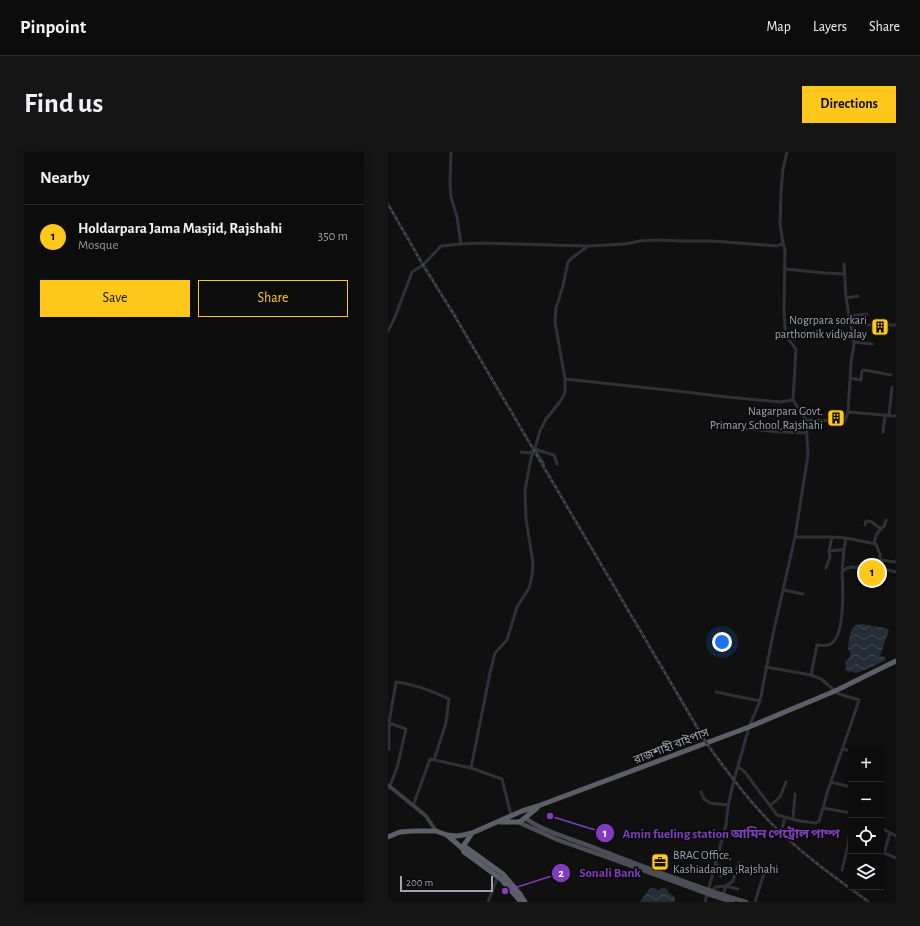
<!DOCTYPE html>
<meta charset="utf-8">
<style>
body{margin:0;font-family:"Alegreya Sans","Noto Sans Bengali",sans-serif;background:#151516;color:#f1f3f6}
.controls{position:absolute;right:12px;bottom:12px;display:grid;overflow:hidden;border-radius:0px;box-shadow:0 2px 10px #0003}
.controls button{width:36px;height:36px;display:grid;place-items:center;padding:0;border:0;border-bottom:1px solid #2c2c2e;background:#0c0c0d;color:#f1f3f6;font:20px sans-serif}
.scale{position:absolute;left:12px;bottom:10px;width:93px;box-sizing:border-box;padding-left:4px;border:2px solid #9fa4b4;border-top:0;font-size:11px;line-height:14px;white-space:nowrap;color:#9fa4b4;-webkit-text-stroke:3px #0b0b0c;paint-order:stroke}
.you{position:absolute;left:334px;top:490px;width:14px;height:14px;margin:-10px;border:3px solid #fff;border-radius:50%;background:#1a73e8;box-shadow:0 0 0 6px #1a73e833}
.badge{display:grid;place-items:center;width:26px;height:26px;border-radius:50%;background:#ffc81a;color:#111;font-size:13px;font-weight:700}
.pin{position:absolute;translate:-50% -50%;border:2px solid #fff;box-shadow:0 1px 4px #0006}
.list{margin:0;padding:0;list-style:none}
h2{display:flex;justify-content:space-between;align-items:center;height:52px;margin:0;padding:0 16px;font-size:17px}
h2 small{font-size:13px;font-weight:400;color:#9a9b9d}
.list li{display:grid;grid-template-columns:26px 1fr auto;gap:12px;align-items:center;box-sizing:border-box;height:64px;padding:0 16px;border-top:1px solid #2c2c2e}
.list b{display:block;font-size:15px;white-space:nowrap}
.list p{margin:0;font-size:13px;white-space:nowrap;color:#9a9b9d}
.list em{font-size:13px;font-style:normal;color:#9a9b9d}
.actions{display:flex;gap:8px;padding:12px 16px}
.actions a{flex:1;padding:9px 0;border:1px solid #ffc81a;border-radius:0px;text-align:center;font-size:14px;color:#ffc81a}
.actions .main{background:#ffc81a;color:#111}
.icon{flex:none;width:22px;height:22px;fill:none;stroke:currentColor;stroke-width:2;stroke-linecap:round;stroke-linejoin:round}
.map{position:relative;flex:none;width:508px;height:750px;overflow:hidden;border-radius:0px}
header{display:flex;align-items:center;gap:24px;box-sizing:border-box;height:56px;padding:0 20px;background:#0c0c0d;border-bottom:1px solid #2c2c2e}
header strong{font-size:19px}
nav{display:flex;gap:22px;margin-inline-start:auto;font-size:14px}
.intro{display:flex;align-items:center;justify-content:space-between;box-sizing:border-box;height:96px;padding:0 24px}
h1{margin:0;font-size:28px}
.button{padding:10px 18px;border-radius:0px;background:#ffc81a;color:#111;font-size:14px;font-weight:700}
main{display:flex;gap:24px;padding:0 24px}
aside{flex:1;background:#0c0c0d;border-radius:0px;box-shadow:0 2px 10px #0003}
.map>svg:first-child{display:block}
.water{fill:url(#water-waves)}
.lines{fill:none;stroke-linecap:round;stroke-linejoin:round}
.street{stroke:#303137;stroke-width:3}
.secondary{stroke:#3e4047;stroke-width:4}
.primary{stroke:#4c4d56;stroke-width:4.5}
.highway{stroke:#5c5e68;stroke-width:5}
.rail-casing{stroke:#474950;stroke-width:2.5}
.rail{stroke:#0b0b0c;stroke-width:1;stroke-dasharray:3;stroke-linecap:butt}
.labels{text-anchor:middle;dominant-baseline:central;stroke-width:3.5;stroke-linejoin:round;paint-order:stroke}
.poi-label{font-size:12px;fill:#9fa4b4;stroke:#0b0b0c;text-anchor:end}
.street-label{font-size:12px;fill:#9fa4b4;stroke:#0b0b0c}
.leader{fill:none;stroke:#803ebd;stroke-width:1.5}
.callout-dot{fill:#803ebd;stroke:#0b0b0c;stroke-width:1.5}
.mark-label{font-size:12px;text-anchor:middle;font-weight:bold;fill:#fff}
.callout-label{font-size:13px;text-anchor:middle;font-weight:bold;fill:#803ebd;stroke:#0b0b0c;stroke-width:3.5;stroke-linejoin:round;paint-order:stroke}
</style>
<header>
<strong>Pinpoint</strong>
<nav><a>Map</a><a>Layers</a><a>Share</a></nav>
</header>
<div class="intro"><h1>Find us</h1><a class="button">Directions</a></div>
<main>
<aside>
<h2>Nearby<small></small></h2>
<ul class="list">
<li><span class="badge">1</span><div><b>Holdarpara Jama Masjid, Rajshahi</b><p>Mosque</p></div><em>350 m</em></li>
</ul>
<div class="actions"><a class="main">Save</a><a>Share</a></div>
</aside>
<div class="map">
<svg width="508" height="750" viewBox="0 0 508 750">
<defs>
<pattern id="water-waves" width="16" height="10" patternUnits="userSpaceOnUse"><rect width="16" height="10" fill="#252d36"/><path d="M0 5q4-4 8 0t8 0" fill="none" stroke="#414851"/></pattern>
</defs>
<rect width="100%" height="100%" fill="#101011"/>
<path class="water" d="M475 472 484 474 498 476 501 478 492 504 497 505 498 508 479 517 468 521 463 519 461 520 458 518 457 510 461 506 463 501 461 499 462 498 460 497C460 492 462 477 466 474 468 472 471 473 475 472Z
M262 736H265L270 738H272L273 736H278L281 741 287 745V750H252Z"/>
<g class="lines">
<path class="street" d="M63 0 62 32 63 45 69 65 73 92
M395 91 392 72 393 40 395 17 399 0
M456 112 458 146 466 192 463 211 460 260
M397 117 437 121 457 122
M458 146 470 144
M461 164 479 162
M462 172H471L482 173H508
M0 179 7 165 24 120 35 113 53 94 73 92 93 91 200 94
M466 190 484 192
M462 226 473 228 474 219 476 218 503 223
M177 227 167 170 168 156 175 134 180 110 184 106 200 94 237 92 252 89 269 88 294 89H324L389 94 395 91 397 98 396 157 397 175 398 183 400 187 408 197 405 248 418 268 420 303 407 385 385 482 372 549 361 575 346 628 340 654 338 673 317 750
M501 264 504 235
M418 268 457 269 460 260 508 264
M331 274 391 280 419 281
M495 280 497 263
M146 297 166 303 169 312
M146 297 156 312
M133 300 141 301 146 299
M477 373 478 369 484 370 493 377
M407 385H444L458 386 488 392 492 402V416L463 415 459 416 454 420C455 435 457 481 444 491 440 495 434 493 429 493L423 523
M486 392 488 383 494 375H496L498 368
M441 398C447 400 450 397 456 398
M492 408 508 410
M438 416 442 405 441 399 444 385
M492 416 508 420
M454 420 456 398 458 386
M396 438 415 442
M378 515 423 523 433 527 451 542 471 548 464 569 439 641 435 656
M328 540 372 549
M1 597V571L8 530C27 532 44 539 61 547L58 571 46 608
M454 597 463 599
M350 615 356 619 389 663 412 669 428 671 431 669 435 656 463 661
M443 630 463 635
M0 636 2 634 9 616 18 577 1 571
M313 640 316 647 322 651 340 653
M25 654 42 607 83 616
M382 654 392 645 398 630
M123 663 114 627 83 616 102 521 107 501 119 488 129 455 141 436 144 424 145 411 138 367 137 338 143 306 148 293 152 279 158 267 171 251 177 241V227L289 239 339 245 393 250 405 248
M405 667 407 642
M493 676 508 684
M394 677 397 665
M502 681 496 701 508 706
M328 713 336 716 333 724
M454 718 460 693 463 671
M322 738H325L327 735 338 734 350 737
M335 743 338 734 345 729 351 711
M100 750 110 724
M367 750 378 715"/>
<path class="secondary" d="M0 633 38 664 48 679"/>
<path class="primary" d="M137 666C156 680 185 687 207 696 257 715 307 735 358 750
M130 670 170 688 227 708 320 742 345 750"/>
<path class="highway" d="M112 670H130L133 669 149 656
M60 684 74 696 76 700 113 727 133 750
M0 685 12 680 25 679H48L59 683 69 684 75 683 84 681 134 659 150 654 361 575 447 539 508 509
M74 696H79L115 722 132 742 137 750
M74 696 84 681"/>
<defs>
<path id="rail" d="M0 52 35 113 65 161 319 592C338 618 357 644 380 668 410 699 446 725 481 750"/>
</defs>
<use href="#rail" class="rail-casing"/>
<use href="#rail" class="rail"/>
</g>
<defs>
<symbol id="building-square" viewBox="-11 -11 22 22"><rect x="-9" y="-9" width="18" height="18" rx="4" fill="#ffc81a" stroke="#0b0b0c"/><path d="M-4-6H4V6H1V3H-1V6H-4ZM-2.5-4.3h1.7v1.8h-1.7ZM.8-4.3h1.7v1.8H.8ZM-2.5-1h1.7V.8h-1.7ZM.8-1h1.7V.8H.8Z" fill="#111"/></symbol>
<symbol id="office-square" viewBox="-11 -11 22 22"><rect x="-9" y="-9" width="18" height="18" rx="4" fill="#ffc81a" stroke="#0b0b0c"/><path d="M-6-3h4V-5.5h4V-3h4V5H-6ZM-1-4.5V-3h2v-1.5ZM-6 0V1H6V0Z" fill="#111"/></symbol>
</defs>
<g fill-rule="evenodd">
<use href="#building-square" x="482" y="165" width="20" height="20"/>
<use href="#building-square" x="438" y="256" width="20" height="20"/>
<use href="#office-square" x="262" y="700" width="20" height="20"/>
</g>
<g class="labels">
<g class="poi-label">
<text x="479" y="168">Nogrpara sorkari<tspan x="479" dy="14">parthomik vidiyalay</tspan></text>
<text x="435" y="259">Nagarpara Govt.<tspan x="435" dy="14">Primary School,Rajshahi</tspan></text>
<text x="285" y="703" text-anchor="start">BRAC Office,<tspan x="285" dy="14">Kashiadanga ,Rajshahi</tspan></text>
</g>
<g class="street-label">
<text transform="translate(283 594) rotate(-21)">রাজশাহী বাইপাস</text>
</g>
</g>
<path class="leader" d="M162 664L217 681M117 739L173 721"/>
<g class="callout-dot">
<circle cx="162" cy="664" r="4"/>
<circle cx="117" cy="739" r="4"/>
<circle cx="217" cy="681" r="10"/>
<circle cx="173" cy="721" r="10"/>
</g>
<g class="mark-label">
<text x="217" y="685">1</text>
<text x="173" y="725">2</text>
</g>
<g class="callout-label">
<text x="343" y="686">Amin fueling station আমিন পেট্রোল পাম্প</text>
<text x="222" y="725">Sonali Bank</text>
</g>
</svg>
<div class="controls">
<button>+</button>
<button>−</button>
<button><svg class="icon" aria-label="locate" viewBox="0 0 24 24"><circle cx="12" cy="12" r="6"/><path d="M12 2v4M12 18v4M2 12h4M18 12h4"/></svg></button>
<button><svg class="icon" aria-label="layers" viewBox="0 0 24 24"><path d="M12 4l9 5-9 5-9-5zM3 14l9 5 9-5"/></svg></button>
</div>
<div class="scale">200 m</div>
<div class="you"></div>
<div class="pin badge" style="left:484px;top:421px">1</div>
</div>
</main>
